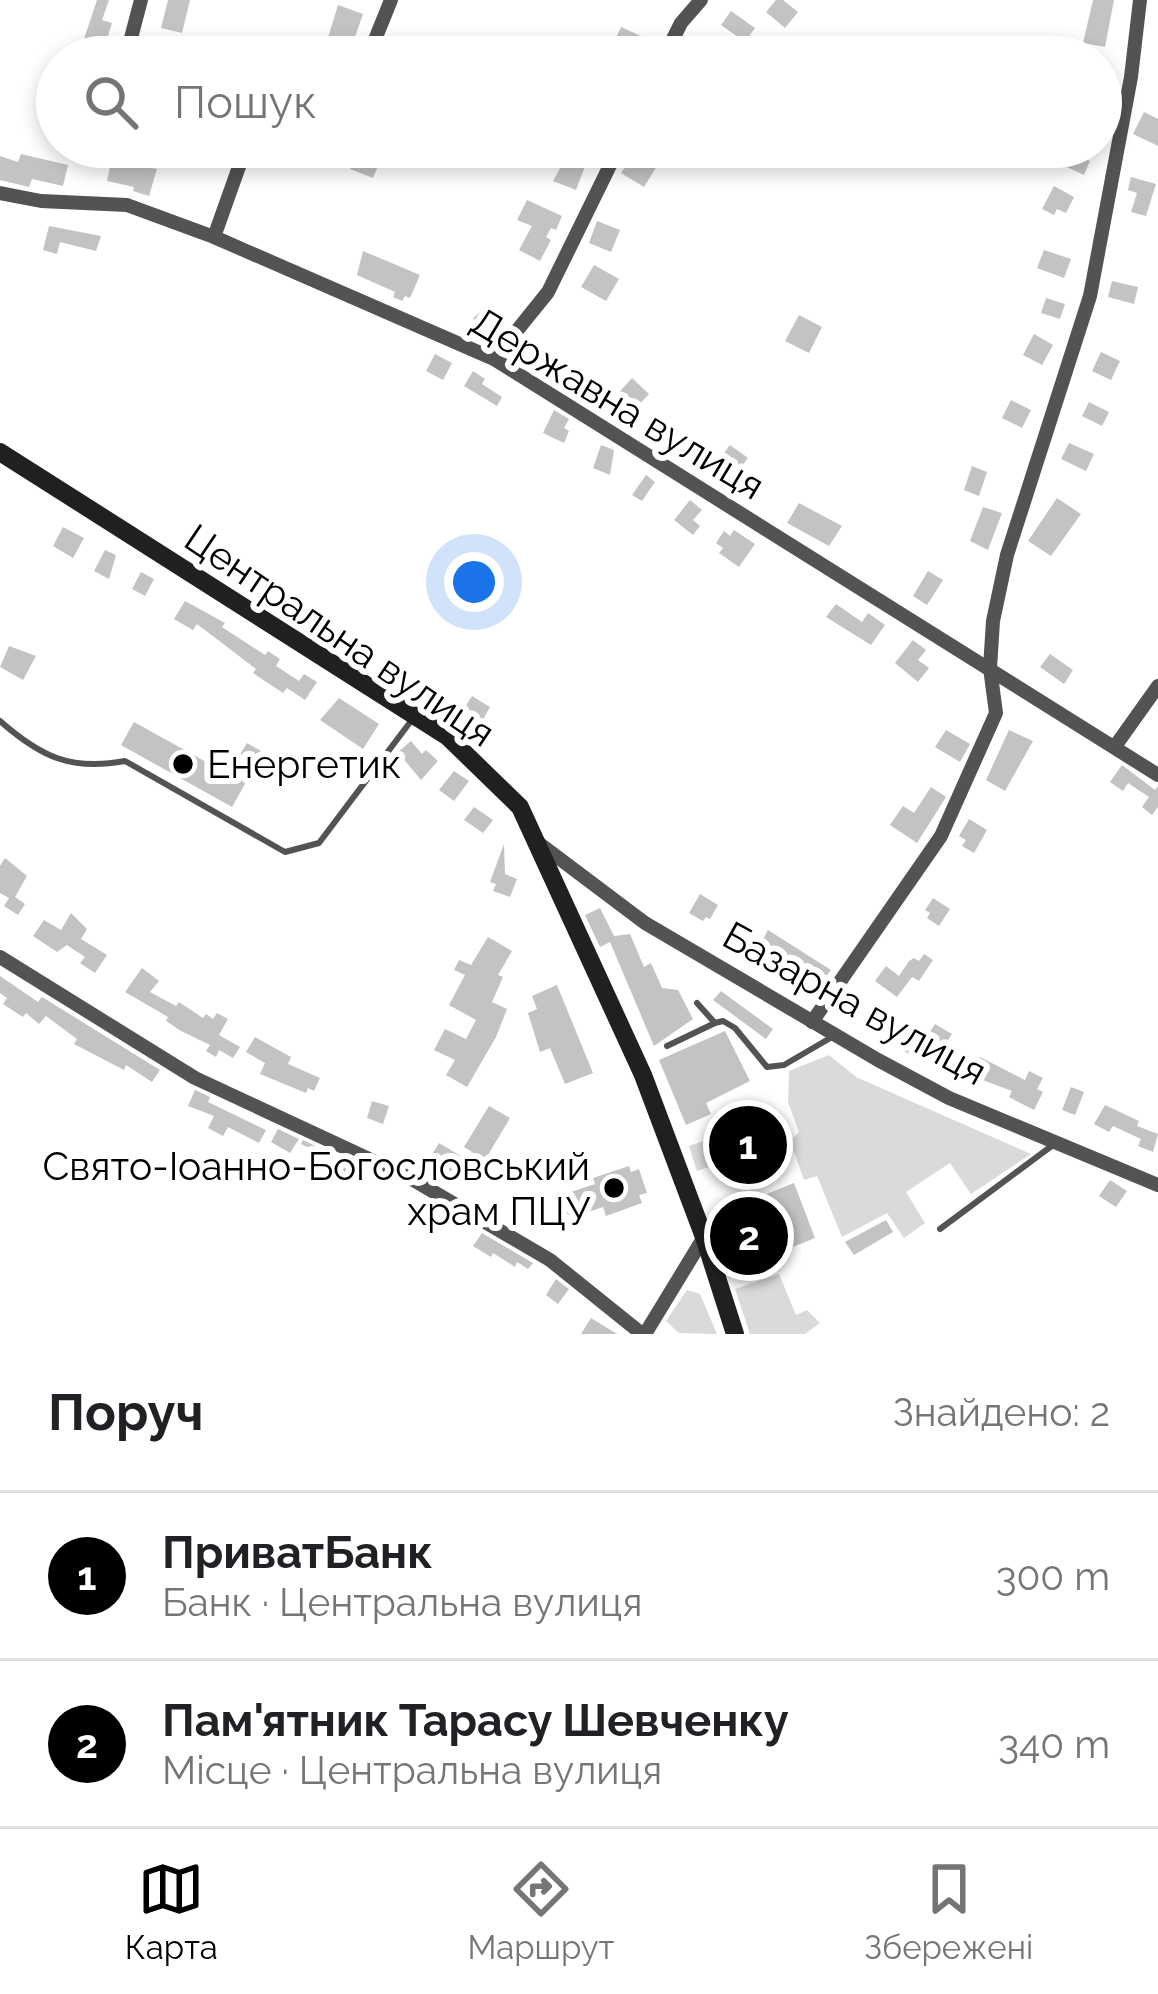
<!DOCTYPE html>
<html lang="uk">
<meta charset="utf-8">
<style>
body{margin:0;font-family:Raleway,sans-serif;background:#f6f6f6;color:#202124}
.you{position:absolute;left:474px;top:582px;width:42px;height:42px;margin:-30px;border:9px solid #fff;border-radius:50%;background:#1a73e8;box-shadow:0 0 0 18px #1a73e833}
.badge{display:grid;place-items:center;width:78px;height:78px;border-radius:50%;background:#000;color:#fff;font-size:39px;font-weight:700}
.pin{position:absolute;translate:-50% -50%;border:6px solid #fff;box-shadow:0 3px 12px #0006}
.list{margin:0;padding:0;list-style:none}
h2{display:flex;justify-content:space-between;align-items:center;height:156px;margin:0;padding:0 48px;font-size:51px}
h2 small{font-size:39px;font-weight:400;color:#757577}
.list li{display:grid;grid-template-columns:78px 1fr auto;gap:36px;align-items:center;box-sizing:border-box;height:168px;padding:0 48px;border-top:3px solid #e0e0e0}
.list b{display:block;font-size:45px;white-space:nowrap}
.list p{margin:0;font-size:39px;white-space:nowrap;color:#757577}
.list em{font-size:39px;font-style:normal;color:#757577}
.icon{flex:none;width:66px;height:66px;fill:none;stroke:currentColor;stroke-width:2;stroke-linecap:round;stroke-linejoin:round}
.map{position:relative;flex:none;width:1158px;height:1334px;overflow:hidden}
.search{position:absolute;background:#fff;box-shadow:0 6px 18px #0003;left:36px;right:36px;top:36px;height:132px;display:flex;align-items:center;gap:30px;box-sizing:border-box;padding:0 42px;border-radius:66px;color:#757577;font-size:45px}
.sheet{height:492px;background:#fff}
nav{display:flex;justify-content:space-around;align-items:center;box-sizing:border-box;height:168px;border-top:3px solid #e0e0e0;background:#fff;font-size:33px;color:#757577}
nav a{display:grid;justify-items:center;gap:6px}
nav .on{color:#000}
.map>svg:first-child{display:block}
.green{fill:#dadada}
.building{fill:#c3c3c3}
.lines{fill:none;stroke-linecap:round;stroke-linejoin:round}
.service{stroke:#535353;stroke-width:6}
.minor{stroke:#535353;stroke-width:14}
.secondary{stroke:#202020;stroke-width:18}
.poi-dot{fill:#000;stroke:#fff;stroke-width:4.5}
.labels{text-anchor:middle;dominant-baseline:central;stroke-width:12;stroke-linejoin:round;paint-order:stroke}
.street-label{font-size:39px;fill:#000;stroke:#fff}
.poi-label{font-size:39px;fill:#000;stroke:#fff;text-anchor:start}
</style>
<div class="map">
<svg width="1158" height="1334" viewBox="0 0 1158 1334">
<rect width="100%" height="100%" fill="#fff"/>
<path class="green" d="M829 1055 856 1077 1031 1154 971 1194 950 1163 906 1192 925 1223 904 1238 887 1213 842 1237 817 1176 804 1180 790 1141 799 1132 788 1102 789 1071Z
M715 1137 723 1162 697 1171 689 1146Z
M743 1222 753 1252 729 1262 734 1239 719 1236 718 1230Z
M779 1274 796 1315 807 1310 820 1323 805 1334H750L735 1289Z
M687 1290 700 1294 717 1334 679 1333 666 1321Z"/>
<path class="building" d="M97 0H109L102 20 112 23 107 39 97 36 95 43 84 39Z
M168 0H190L182 33 161 28Z
M776 0H783L798 12 785 28 766 12Z
M1093 0H1114L1105 47 1083 43Z
M338 5 363 14 348 57H322Z
M731 11 755 28 745 42 721 25Z
M621 27 643 37 633 57H607Z
M404 41 441 57H397Z
M1144 112 1158 119V146L1133 134Z
M359 147 383 154 373 178 350 169Z
M572 147 597 150 590 163 587 161 576 190 553 181Z
M643 147H681L670 164 662 158 644 187 621 173 634 153 645 160 651 152Z
M1066 150 1090 161 1084 175 1060 164Z
M21 154 68 165 63 186 32 179 29 187 0 180V156L18 162Z
M111 162 157 169 149 196 133 191 134 187 107 181Z
M1131 177 1156 184 1146 216 1131 212 1137 193 1128 190Z
M1054 186 1074 197 1066 213 1057 209 1054 215 1042 209Z
M527 200 562 216 556 230 551 228 546 237 551 240 540 261 519 250 532 226 517 220Z
M597 221 620 230 611 252 589 243Z
M49 226 101 236 96 251 60 242 57 254 43 250Z
M1044 250 1071 259 1064 278 1037 268Z
M363 251 420 275 410 298 405 296 402 301 393 297 395 292 357 275Z
M594 265 619 279 606 301 581 287Z
M1112 281 1138 287 1134 304 1108 297Z
M1046 298 1065 304 1060 319 1041 313Z
M485 308 498 324 485 334 473 318Z
M799 315 822 327 809 353 785 341Z
M1034 334 1053 345 1042 365 1023 355Z
M1101 352 1120 361 1111 380 1092 371Z
M435 354 452 363 443 380 426 371Z
M473 371 485 379 482 384 502 397 497 406 464 386Z
M632 378 649 394 633 411 628 406 624 411 612 400Z
M1011 400 1031 410 1022 428 1002 418Z
M1089 402 1109 412 1102 426 1082 416Z
M554 410 569 419 564 428 569 431 564 443 543 433Z
M1069 443 1094 454 1086 471 1061 459Z
M601 445 614 450 610 475 593 468Z
M730 445 748 458 734 476 716 464Z
M972 466 987 472 979 496 964 490Z
M646 475 655 482 642 501 632 495Z
M1057 498 1081 514 1051 556 1028 541Z
M690 500 702 510 693 520 700 526 693 535 674 520Z
M799 503 842 526 829 546 787 523Z
M983 507 1002 513 988 550 970 541Z
M63 527 84 538 73 558 53 546Z
M734 530 755 544 739 567 719 553 723 548 716 543 724 531 730 536Z
M105 550 116 555 109 579 94 571Z
M928 571 943 580 927 605 913 596Z
M141 572 154 579 145 596 132 589Z
M185 601 225 623 222 627 265 655 268 651 280 659 276 666 299 681 304 674 317 682 305 700 287 688 283 693 253 673 256 669 197 624 193 630 174 619Z
M836 604 862 622 868 613 885 625 871 645 826 617Z
M913 640 926 650 918 660 929 668 918 682 895 663Z
M9 646 36 656 23 680 0 667Z
M1050 654 1073 670 1064 684 1040 667Z
M472 696 490 707 480 725 467 717 471 711 465 707Z
M339 698 379 724 363 749 320 720Z
M134 722 228 774 247 743 276 760 268 774 255 766 232 807 121 745Z
M946 730 970 744 960 762 935 747Z
M1009 730 1033 741 1005 791 986 780Z
M411 741 422 754 426 750 438 761 421 780 398 752Z
M1122 765 1155 790 1158 786V807L1152 815 1142 807 1149 797 1128 783 1123 791 1110 782Z
M454 771 469 781 454 801 439 790Z
M931 787 946 797 917 843 890 825 903 806 914 813Z
M474 807 493 820 483 833 464 820Z
M969 819 987 830 974 853 962 846 966 840 959 836Z
M504 844 505 874 517 879 510 897 493 891 496 884 490 882Z
M5 858 27 876 15 897 25 904 18 915 4 906 9 898 0 893V866Z
M700 894 718 905 710 919 706 917 703 921 689 913Z
M933 898 950 909 939 926 927 918 930 913 925 910Z
M600 908 614 936 630 934 644 967 651 963 662 988 678 990 693 1019 654 1046 610 942 600 947 585 915Z
M71 913 87 929 81 939 107 955 95 973 80 963 85 957 67 945 57 952 33 936 44 920 61 930Z
M768 930 831 970 820 985 759 947Z
M488 937 512 951 498 975 503 977 492 1002 507 1009 496 1037 467 1087 446 1075 455 1060 434 1050 445 1029 466 1039 476 1020 449 1005 465 975 454 970 459 960 471 965Z
M924 954 933 960 919 981 912 977 897 997 875 981 886 966 899 976 909 961 914 958 919 961Z
M142 968 159 981 150 992 176 1006 179 1002 203 1018 206 1014 213 1019 217 1013 228 1019 219 1035 240 1047 233 1058 219 1050 216 1057 206 1051 210 1045 181 1031 166 1021 168 1017 125 992Z
M0 976 38 1002 42 997 160 1070 152 1082 126 1065 124 1070 74 1044 77 1039 46 1016 39 1024 26 1013 23 1017 3 1004 7 998 0 993Z
M557 985 593 1073 565 1084 550 1048 540 1052 528 1013 537 1009 532 996Z
M721 991 773 1029 766 1039 713 1000Z
M935 1024 952 1034 938 1056 924 1048 917 1059 901 1049 907 1038 921 1046Z
M725 1031 750 1081 706 1103 711 1114 686 1125 659 1060Z
M255 1037 291 1057 288 1064 320 1078 314 1091 308 1088 306 1093 260 1074 265 1063 246 1052Z
M980 1057 1025 1080 1029 1071 1043 1078 1037 1089 1043 1092 1034 1110 1009 1097 1012 1091 969 1075Z
M1071 1087 1084 1092 1075 1115 1062 1110Z
M195 1090 210 1097 208 1102 266 1130 259 1143 228 1127 223 1136 208 1128 214 1116 188 1106Z
M372 1101 389 1106 383 1124 367 1118Z
M1105 1105 1139 1121 1137 1126 1158 1134 1153 1152 1138 1146 1141 1139 1113 1126 1109 1132 1094 1124Z
M489 1106 510 1118 485 1160 464 1147Z
M761 1117 779 1159 751 1171 733 1129Z
M278 1129 299 1139 290 1153 271 1142Z
M303 1140 356 1166 350 1180 313 1165 319 1153 301 1144Z
M439 1143 466 1159 456 1175 429 1159Z
M629 1166 631 1172 639 1169 647 1193 639 1195 642 1203 606 1216 603 1207 574 1217 565 1213 561 1203 565 1194 595 1184 593 1178Z
M1110 1180 1127 1191 1116 1207 1099 1196Z
M794 1183 815 1238 778 1253 756 1198Z
M886 1220 893 1232 854 1255 845 1242Z
M482 1233 533 1263 528 1269 517 1262 515 1267 493 1253 491 1257 473 1246Z
M556 1279 569 1289 558 1304 546 1295Z
M591 1318 617 1334H581Z"/>
<g class="lines">
<path class="service" d="M0 721C41 757 71 771 125 761L285 852 319 843 411 721
M697 1003 715 1023 723 1021 735 1028 767 1067 784 1065 832 1037
M667 1046 715 1023
M940 1229 1053 1145"/>
<path class="minor" d="M126 57 141 0
M368 57 391 0
M664 57 681 23 701 0
M0 193 41 201 127 205 214 237 494 359 1158 775
M214 237 246 147
M494 359 548 292 619 147
M1116 745 1158 686
M540 844 645 923 878 1060 949 1098 1158 1185
M0 957 195 1078 410 1178 550 1260 642 1334
M812 1022 941 836 996 713 990 668 993 621 1007 555 1090 296 1131 77 1140 0
M645 1334 704 1237"/>
<path class="secondary" d="M0 452 448 737 520 807 643 1075 704 1237 735 1334"/>
</g>
<g class="poi-dot">
<circle cx="183" cy="764" r="12"/>
<circle cx="614" cy="1188" r="12"/>
</g>
<g class="labels">
<g class="street-label">
<text transform="translate(618 403) rotate(31)">Державна вулиця</text>
<text transform="translate(340 635) rotate(34)">Центральна вулиця</text>
<text transform="translate(855 1003) rotate(29)">Базарна вулиця</text>
</g>
<g class="poi-label">
<text x="207" y="764">Енергетик</text>
<text x="590" y="1166" text-anchor="end">Свято-Іоанно-Богословський<tspan x="590" dy="45">храм ПЦУ</tspan></text>
</g>
</g>
</svg>
<div class="you"></div>
<div class="pin badge" style="left:748px;top:1145px">1</div>
<div class="pin badge" style="left:749px;top:1236px">2</div>
<div class="search"><svg class="icon" aria-label="search" viewBox="0 0 24 24"><circle cx="10" cy="10" r="6"/><path d="M15 15l6 6"/></svg>Пошук</div>
</div>
<section class="sheet">
<h2>Поруч<small>Знайдено: 2</small></h2>
<ul class="list">
<li><span class="badge">1</span><div><b>ПриватБанк</b><p>Банк · Центральна вулиця</p></div><em>300 m</em></li>
<li><span class="badge">2</span><div><b>Пам'ятник Тарасу Шевченку</b><p>Місце · Центральна вулиця</p></div><em>340 m</em></li>
</ul>
</section>
<nav>
<a class="on"><svg class="icon" aria-label="map" viewBox="0 0 24 24"><path d="M3 6l6-2 6 2 6-2v14l-6 2-6-2-6 2zM9 4v14M15 6v14"/></svg>Карта</a>
<a><svg class="icon" aria-label="directions" viewBox="0 0 24 24"><path d="M12 3l9 9-9 9-9-9zM9 14v-3h6M13 9l2 2-2 2"/></svg>Маршрут</a>
<a><svg class="icon" aria-label="saved" viewBox="0 0 24 24"><path d="M7 4h10v16l-5-4-5 4z"/></svg>Збережені</a>
</nav>
